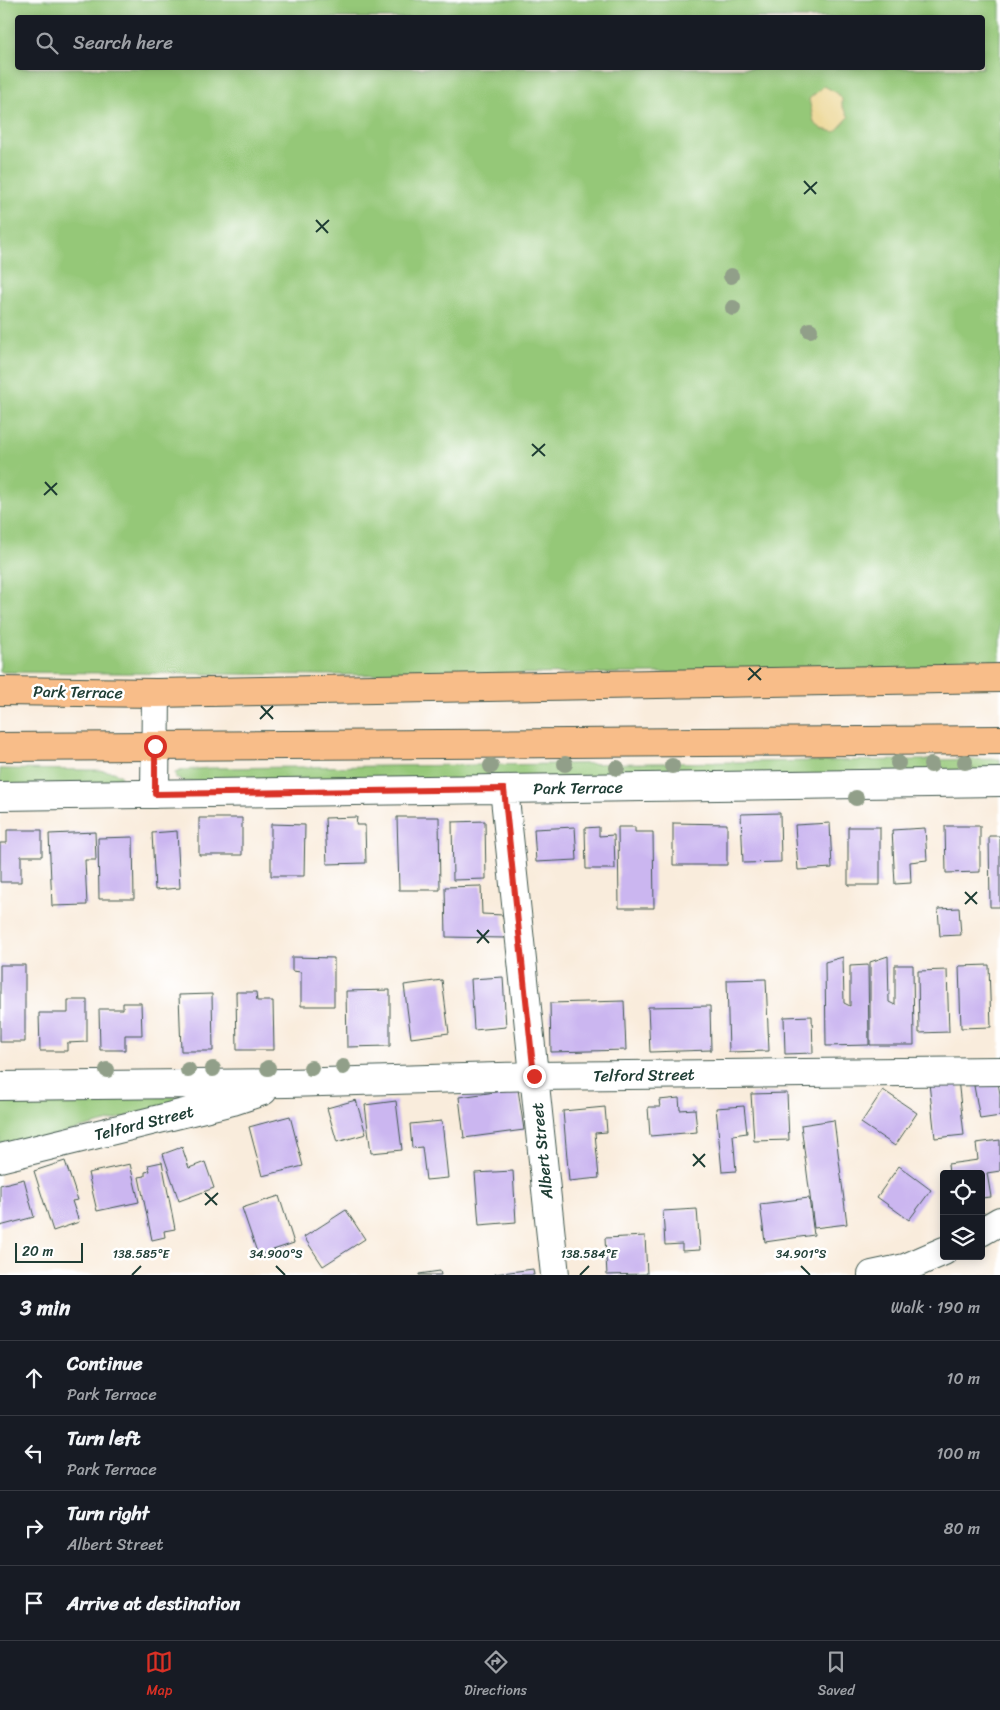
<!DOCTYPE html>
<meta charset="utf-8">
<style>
body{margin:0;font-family:Sriracha,sans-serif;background:#20242c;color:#f1f3f6}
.controls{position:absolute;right:15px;bottom:15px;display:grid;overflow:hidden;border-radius:5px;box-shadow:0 2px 12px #0003}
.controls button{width:45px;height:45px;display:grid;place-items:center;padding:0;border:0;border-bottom:1px solid #363941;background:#171b24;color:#f1f3f6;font:25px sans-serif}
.scale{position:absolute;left:15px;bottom:12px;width:68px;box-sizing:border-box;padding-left:5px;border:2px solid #1f3d34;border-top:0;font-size:14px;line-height:18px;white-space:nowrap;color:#1f3d34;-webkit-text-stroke:4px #fff;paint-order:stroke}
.stop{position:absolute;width:15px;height:15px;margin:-11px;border:4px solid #d93025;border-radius:50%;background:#fff}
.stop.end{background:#d93025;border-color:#fff;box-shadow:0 1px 5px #0008}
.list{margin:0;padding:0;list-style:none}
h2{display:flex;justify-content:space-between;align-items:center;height:65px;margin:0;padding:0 20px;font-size:21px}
h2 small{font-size:16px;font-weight:400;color:#9ea1a6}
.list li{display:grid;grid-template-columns:32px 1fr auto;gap:15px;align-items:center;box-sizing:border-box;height:75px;padding:0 20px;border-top:1px solid #363941}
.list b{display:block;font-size:19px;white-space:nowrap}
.list p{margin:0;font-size:16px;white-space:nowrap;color:#9ea1a6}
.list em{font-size:16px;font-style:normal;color:#9ea1a6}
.icon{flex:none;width:28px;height:28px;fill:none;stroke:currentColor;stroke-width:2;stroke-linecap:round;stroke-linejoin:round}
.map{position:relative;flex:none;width:1000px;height:1275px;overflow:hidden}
.search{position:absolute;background:#171b24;box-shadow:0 2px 12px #0003;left:15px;right:15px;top:15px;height:55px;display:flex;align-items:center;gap:12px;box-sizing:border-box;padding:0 18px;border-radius:5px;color:#9ea1a6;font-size:19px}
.sheet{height:365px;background:#171b24}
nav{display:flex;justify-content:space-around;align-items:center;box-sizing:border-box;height:70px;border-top:1px solid #363941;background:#171b24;font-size:14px;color:#9ea1a6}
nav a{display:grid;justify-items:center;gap:2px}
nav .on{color:#d93025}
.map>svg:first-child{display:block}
.green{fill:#95c878;stroke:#5a8256;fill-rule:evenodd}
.sand{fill:#eeda9e;stroke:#868c69}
.building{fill:#cbb6f0}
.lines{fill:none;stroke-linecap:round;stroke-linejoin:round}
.street-casing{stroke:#40574d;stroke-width:30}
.highway-casing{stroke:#40574d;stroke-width:30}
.street{stroke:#fff;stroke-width:28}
.highway{stroke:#f8bd89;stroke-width:28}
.tree{fill:#919f89}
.route{stroke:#d93025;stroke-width:6}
.ticks{fill:none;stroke:#1f3d34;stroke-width:2}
.labels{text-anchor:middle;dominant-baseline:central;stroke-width:5;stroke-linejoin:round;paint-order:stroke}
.street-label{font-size:16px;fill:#1f3d34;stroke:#fff}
.ticks-label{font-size:12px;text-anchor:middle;fill:#1f3d34;stroke:#fff;stroke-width:5;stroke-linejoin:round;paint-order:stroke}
</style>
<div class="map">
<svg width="1000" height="1275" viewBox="0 0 1000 1275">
<rect width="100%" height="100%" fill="#fff"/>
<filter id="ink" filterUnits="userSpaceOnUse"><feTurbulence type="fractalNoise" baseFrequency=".02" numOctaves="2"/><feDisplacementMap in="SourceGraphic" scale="10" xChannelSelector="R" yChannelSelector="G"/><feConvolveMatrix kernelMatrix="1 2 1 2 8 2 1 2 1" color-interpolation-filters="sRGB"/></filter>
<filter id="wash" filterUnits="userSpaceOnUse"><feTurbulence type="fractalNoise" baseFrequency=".0096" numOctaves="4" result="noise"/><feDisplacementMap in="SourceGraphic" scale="20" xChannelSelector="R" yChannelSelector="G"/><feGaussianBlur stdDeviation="1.12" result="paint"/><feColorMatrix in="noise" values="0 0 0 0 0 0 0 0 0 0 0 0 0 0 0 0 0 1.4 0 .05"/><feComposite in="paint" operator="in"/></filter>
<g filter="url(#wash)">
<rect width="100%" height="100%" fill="#f9ecdc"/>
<path class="green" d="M0 0H1000V671L325 675 0 672ZM18 18H982V68H18Z
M1000 759V775L185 782 176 778 175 773 183 770 210 768Z
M0 769 97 770 114 772 120 775 121 778 111 784 0 787Z
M0 1093 203 1097 0 1149Z"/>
<path class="sand" d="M824 86 837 93 842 99V106L849 117 835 132 822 129 814 123 809 99Z"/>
<g id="blocks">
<path class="building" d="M780 813 781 862 743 863 741 814Z
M357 817 356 825H365L366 863 327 864 325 818Z
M397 817H439L440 890H399Z
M199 818H242V855H199Z
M485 821 486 879 453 880 452 822Z
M673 823 727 824V865H673Z
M830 823 832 868 798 870 795 825Z
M271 824 305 825 304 876H271Z
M945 826H980V872L946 873Z
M575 827 577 860 536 862 534 829Z
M599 827V836L614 835 615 869H586L585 828Z
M618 827H635V832H653L654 908H619Z
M848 827H880V885H848Z
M925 828 927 860 910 862 911 883 895 884 892 830Z
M7 830H42V856H21V882H0V843H7Z
M177 831 180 888 155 890 152 833Z
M95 832 96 860H85L87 905 52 906 49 834Z
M989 836H1000V907H990Z
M133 837 134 899H99L98 838Z
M481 886 482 914 503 915 505 938 446 937 445 887Z
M959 908 961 935 940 936 938 909Z
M888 956 889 1002 895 1005V965H913L914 1045H870V962Z
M292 957 334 958V1006H301V972L292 971Z
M843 957 844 1003 850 1006V966L868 965 869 1045 826 1046 825 962Z
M0 965H25V1042H0Z
M989 965 991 1027 961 1028 959 966Z
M947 970 949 1032 919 1033 918 971Z
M503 977 506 1027 474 1030 471 979Z
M766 979 769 1051 729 1052 727 980Z
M442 980 449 1033 411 1038 404 985Z
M390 990V1046L347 1047 346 991Z
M236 992H256L257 1001H273L274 1050H237Z
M212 994 213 1051H181L179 995Z
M68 1000H87V1042L67 1043V1051H40L39 1013H68Z
M624 1001 626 1050 551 1052 550 1003Z
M123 1003H141L142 1035H125V1050H100L99 1009H123Z
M710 1006 711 1050 650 1052 648 1007Z
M812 1016 813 1053 785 1054 784 1017Z
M958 1079 964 1135 935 1138 929 1083Z
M998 1082 1000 1094V1116L980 1119 974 1086Z
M518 1089 524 1130 464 1138 459 1097Z
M883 1090 917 1113 895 1146 861 1123Z
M787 1093 789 1140 754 1141 751 1094Z
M679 1098 680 1110 695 1109 697 1132 650 1136 648 1107H660L659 1100Z
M356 1100 366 1134 337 1142 327 1108Z
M396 1101 402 1150 371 1153 365 1105Z
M744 1106 747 1133 733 1135 736 1171 722 1172 716 1108Z
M605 1107 607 1132 595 1133 599 1178 569 1181 563 1111Z
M290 1116 303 1166 262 1176 249 1127Z
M834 1120 847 1224 814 1228 801 1125Z
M442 1121 448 1178 426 1180 422 1147 412 1148 410 1124Z
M1000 1140V1171L987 1173 991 1197 981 1198V1174H949L948 1164 978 1160 976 1143Z
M182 1147 189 1168 205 1162 214 1188 179 1201 163 1154Z
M65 1161 78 1200 72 1201 79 1222 53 1231 34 1171Z
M162 1162 175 1229 164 1231 165 1237 152 1240 139 1177 145 1176V1172L150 1171 148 1165Z
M130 1164 139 1202 97 1211 88 1173Z
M899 1166 931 1190 909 1220 877 1197Z
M513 1171 516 1222 479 1225 475 1173Z
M24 1179 34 1217 0 1226V1185Z
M279 1196 294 1243 258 1255 242 1208Z
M809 1198 814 1235 765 1242 760 1204Z
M697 1209 700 1250 682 1251V1244L665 1245 663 1211Z
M346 1210 365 1239 323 1266 304 1237Z
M645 1236 647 1274 607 1275 605 1238Z
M533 1269 534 1275H495V1274Z
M440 1271 441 1275H419V1274Z"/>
</g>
</g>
<g filter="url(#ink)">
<use href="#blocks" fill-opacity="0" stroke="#40574d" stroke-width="1"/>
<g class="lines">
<defs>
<path id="street" d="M504 789 555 1275
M155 794 156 693
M0 796 1000 782
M0 1086 287 1083 534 1076 1000 1071
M0 1158 233 1101 263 1091
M981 1232 1000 1221
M872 1275 905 1268 944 1251"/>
<path id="highway" d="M0 691 156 693 1000 678
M0 747 1000 740"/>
</defs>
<use href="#street" class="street-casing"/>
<use href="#highway" class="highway-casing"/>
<use href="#street" class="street"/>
<use href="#highway" class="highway"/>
</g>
<g class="tree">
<circle cx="731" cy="276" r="8"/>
<circle cx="733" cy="308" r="8"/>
<circle cx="810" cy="330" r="8"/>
<circle cx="965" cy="762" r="8"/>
<circle cx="898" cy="763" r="8"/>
<circle cx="565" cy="764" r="8"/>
<circle cx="931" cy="765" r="8"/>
<circle cx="491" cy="766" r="8"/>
<circle cx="672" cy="766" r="8"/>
<circle cx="617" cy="768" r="8"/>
<circle cx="856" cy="798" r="8"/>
<circle cx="343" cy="1067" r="8"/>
<circle cx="268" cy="1068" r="8"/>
<circle cx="311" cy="1068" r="8"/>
<circle cx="213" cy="1069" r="8"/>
<circle cx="107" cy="1070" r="8"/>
<circle cx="188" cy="1070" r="8"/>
</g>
</g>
<g class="lines" filter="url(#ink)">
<path class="route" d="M155 746V794L504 789 534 1076"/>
</g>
<path class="ticks" d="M804 181 816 194M804 194 817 182M316 220 328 233M316 232 329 220M532 444 545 456M532 456 545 444M45 482 57 495M44 495 57 483M749 668 761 680M748 680 761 668M261 706 273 719M260 719 273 706M965 892 977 904M965 904 977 892M477 930 489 943M477 943 489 930M693 1154 705 1167M693 1166 705 1154M205 1193 217 1205M205 1205 218 1193M276 1266 285 1275M801 1266 810 1275M132 1275 141 1266M580 1275 589 1266"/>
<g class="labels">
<g class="street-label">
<text transform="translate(78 692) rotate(1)">Park Terrace</text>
<text transform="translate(578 788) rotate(-1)">Park Terrace</text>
<text transform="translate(644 1075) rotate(-1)">Telford Street</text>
<text transform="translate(144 1123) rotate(-14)">Telford Street</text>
<text transform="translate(542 1151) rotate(-96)">Albert Street</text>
</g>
</g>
<g class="ticks-label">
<text x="276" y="1258">34.900°S</text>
<text x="801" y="1258">34.901°S</text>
<text x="141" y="1258">138.585°E</text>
<text x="589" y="1258">138.584°E</text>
</g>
</svg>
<div class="controls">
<button><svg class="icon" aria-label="locate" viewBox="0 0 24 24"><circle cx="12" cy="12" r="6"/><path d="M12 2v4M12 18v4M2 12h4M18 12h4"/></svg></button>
<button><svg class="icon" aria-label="layers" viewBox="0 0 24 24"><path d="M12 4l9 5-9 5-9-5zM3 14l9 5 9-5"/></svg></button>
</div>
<div class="scale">20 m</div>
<div class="stop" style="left:155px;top:746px"></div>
<div class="stop end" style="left:534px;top:1076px"></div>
<div class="search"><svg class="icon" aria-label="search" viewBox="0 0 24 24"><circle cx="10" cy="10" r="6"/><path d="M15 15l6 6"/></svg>Search here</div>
</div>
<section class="sheet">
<h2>3 min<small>Walk · 190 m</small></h2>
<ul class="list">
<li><svg class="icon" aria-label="ahead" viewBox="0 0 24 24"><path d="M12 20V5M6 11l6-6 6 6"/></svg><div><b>Continue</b><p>Park Terrace</p></div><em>10 m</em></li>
<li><svg class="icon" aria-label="left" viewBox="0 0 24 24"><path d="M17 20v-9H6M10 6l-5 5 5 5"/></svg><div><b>Turn left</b><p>Park Terrace</p></div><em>100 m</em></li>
<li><svg class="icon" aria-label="right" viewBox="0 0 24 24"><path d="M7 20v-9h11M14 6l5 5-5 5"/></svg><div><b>Turn right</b><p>Albert Street</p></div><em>80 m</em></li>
<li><svg class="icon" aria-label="arrive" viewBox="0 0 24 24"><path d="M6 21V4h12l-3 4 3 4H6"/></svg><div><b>Arrive at destination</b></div></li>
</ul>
</section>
<nav>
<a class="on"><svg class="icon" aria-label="map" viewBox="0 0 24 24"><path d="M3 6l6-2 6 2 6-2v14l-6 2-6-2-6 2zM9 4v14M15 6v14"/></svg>Map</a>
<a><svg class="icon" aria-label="directions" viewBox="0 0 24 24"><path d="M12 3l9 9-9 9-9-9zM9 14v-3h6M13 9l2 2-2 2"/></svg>Directions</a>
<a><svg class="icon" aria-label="saved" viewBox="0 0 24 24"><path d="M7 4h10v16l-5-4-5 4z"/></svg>Saved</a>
</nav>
